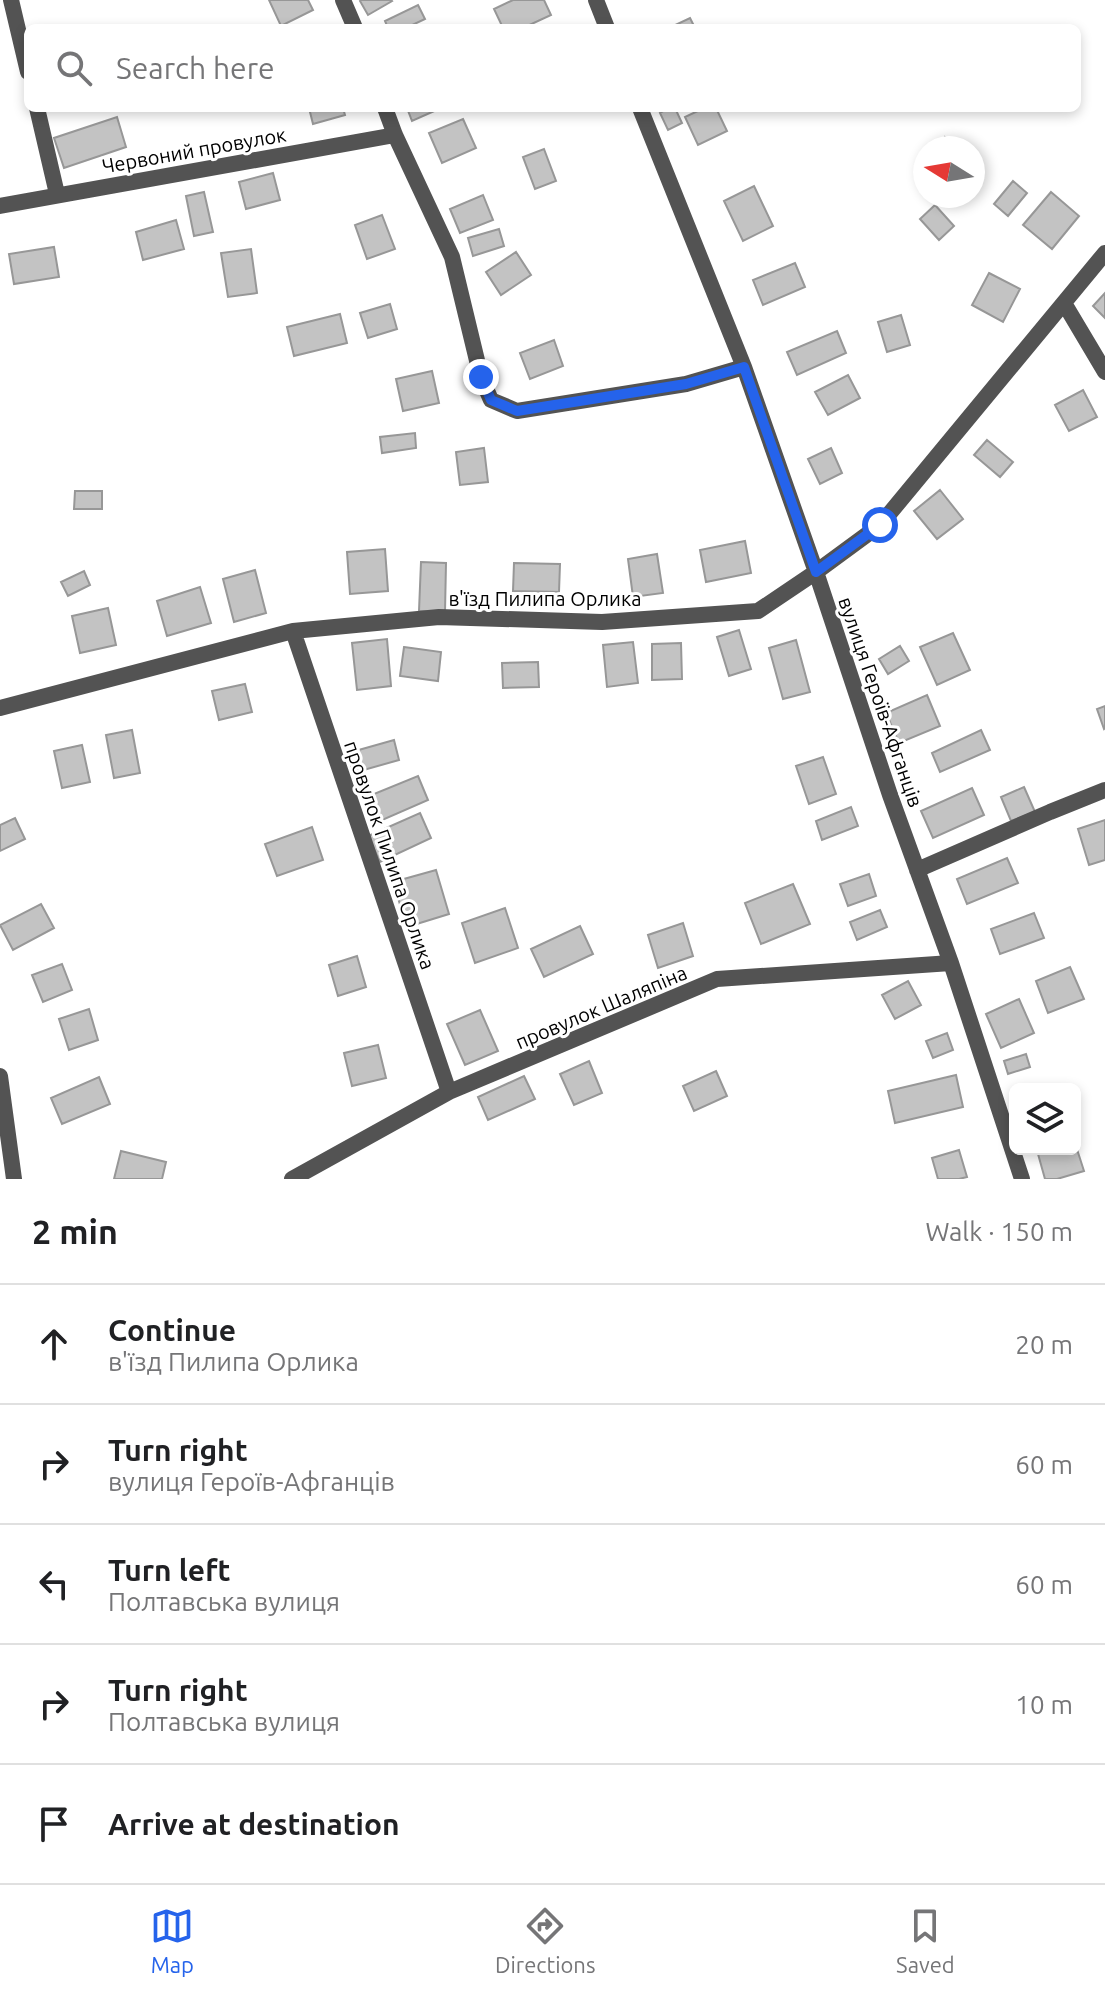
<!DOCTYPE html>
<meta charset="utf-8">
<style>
body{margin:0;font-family:Ubuntu,sans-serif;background:#f6f6f6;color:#202124}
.controls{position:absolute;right:24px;bottom:24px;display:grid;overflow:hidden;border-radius:12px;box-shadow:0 4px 12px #0003}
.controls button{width:72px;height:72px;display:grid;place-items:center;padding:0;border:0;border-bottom:2px solid #e0e0e0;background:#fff;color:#202124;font:40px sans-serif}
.compass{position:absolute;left:913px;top:136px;width:72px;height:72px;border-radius:50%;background:#fff;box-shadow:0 4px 12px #0003;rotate:281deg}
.stop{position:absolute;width:24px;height:24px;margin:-18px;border:6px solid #2563eb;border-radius:50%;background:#fff}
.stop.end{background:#2563eb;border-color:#fff;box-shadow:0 2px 8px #0008}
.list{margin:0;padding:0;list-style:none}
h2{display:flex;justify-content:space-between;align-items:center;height:104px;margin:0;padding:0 32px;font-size:34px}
h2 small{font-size:26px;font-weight:400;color:#757577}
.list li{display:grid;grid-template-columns:52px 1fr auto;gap:24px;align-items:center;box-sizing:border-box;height:120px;padding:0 32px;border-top:2px solid #e0e0e0}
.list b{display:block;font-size:30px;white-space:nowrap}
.list p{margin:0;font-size:26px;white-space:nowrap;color:#757577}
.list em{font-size:26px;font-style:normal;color:#757577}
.icon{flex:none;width:44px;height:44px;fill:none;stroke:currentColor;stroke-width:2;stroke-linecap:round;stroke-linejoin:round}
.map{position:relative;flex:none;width:1105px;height:1179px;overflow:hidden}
.search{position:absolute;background:#fff;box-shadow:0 4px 12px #0003;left:24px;right:24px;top:24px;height:88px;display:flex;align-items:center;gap:20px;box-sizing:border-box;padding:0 28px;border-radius:12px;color:#757577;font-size:30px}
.sheet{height:704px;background:#fff}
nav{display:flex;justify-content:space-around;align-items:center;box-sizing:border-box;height:112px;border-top:2px solid #e0e0e0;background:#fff;font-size:22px;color:#757577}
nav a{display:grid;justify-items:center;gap:4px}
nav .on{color:#2563eb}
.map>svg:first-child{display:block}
.building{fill:#c3c3c3;stroke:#979797;stroke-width:2}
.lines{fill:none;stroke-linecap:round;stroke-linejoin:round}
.street{stroke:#535353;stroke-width:16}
.route{stroke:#2563eb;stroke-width:10}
.labels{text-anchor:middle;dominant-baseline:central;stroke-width:6;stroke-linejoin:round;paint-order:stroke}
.street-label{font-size:20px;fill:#000;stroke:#fff}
</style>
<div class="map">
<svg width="1105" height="1179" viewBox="0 0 1105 1179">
<rect width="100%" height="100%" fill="#fff"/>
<path class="building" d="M269 0H308L313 10 281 26Z
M361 0H391L392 1 368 15 360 1Z
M513 0H544L551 15 523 28H503L494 9Z
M418 5 425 19 406 28H388L385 21Z
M690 18 695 28H669Z
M309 108H343L345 115 313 124Z
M407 108H441L412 121Z
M669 108H675L682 123 668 130 660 113Z
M704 108H716L727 131 698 145 685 117Z
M117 117 126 147 64 168 54 138Z
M463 119 476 148 442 163 429 133Z
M945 137 964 148H939Z
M544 149 556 181 535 189 523 157Z
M273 173 280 200 246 209 239 182Z
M1013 181 1027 193 1008 216 994 204Z
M754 186 773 226 743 241 724 201Z
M204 192 213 232 194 236 186 196Z
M1051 192 1079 216 1052 249 1023 225Z
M483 195 493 220 460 233 450 209Z
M935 205 954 226 939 240 920 219Z
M382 215 395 249 367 259 355 225Z
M176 220 184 249 143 260 136 232Z
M499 229 504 246 473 256 468 238Z
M54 247 59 277 14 284 9 254Z
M251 249 257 293 228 297 221 253Z
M516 252 531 275 501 295 486 272Z
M795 263 805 287 763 305 753 280Z
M989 273 1020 289 1003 322 972 305Z
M1105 293V318L1093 306Z
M390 304 397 329 368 338 360 313Z
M340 314 347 343 294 356 287 327Z
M901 315 910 345 887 352 878 322Z
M837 331 846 353 797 375 787 352Z
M554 340 563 366 530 379 520 353Z
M432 371 439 403 403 411 396 379Z
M848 375 860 398 828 415 815 392Z
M1083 390 1097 417 1069 431 1055 405Z
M415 433 416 448 382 453 380 437Z
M987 440 1013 462 1000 477 974 455Z
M484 448 488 482 460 485 456 452Z
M831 448 842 473 820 484 808 459Z
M940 490 963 519 937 539 914 511Z
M75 491H102V509H74Z
M745 541 751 573 706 582 700 550Z
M385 549 388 591 350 594 347 552Z
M657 554 663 593 633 597 628 559Z
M421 562 446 563 445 612 419 611Z
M514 563 560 564 559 592 513 591Z
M255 570 266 613 234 622 223 579Z
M84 571 90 585 68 596 61 582Z
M200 587 211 623 167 636 157 601Z
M108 608 116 645 80 653 72 616Z
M739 630 751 669 729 676 717 637Z
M953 633 970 670 937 685 920 647Z
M387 639 391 686 357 690 352 643Z
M796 640 810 692 783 699 769 648Z
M633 642 638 683 607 687 603 645Z
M681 643 682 679 652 680V644Z
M900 646 909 661 888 674 879 659Z
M404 647 441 652 438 681 400 676Z
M538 662 539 687 503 688 502 663Z
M245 684 252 712 219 720 212 691Z
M927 695 940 726 899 743 886 713Z
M1105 706V728L1104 729 1097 709Z
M132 730 140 773 114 778 106 735Z
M981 730 990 750 940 772 932 753Z
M394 740 399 760 353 773 348 753Z
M82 745 90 782 62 788 54 751Z
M823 757 836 794 809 804 796 766Z
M418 776 428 800 380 821 369 796Z
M1024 787 1035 812 1011 821 1001 797Z
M972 788 984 815 933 838 921 811Z
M851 807 858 826 822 840 816 821Z
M420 813 431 838 380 862 368 836Z
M15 818 25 839 0 851V825Z
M1105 820V860L1089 865 1078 829Z
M312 827 323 860 277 876 265 844Z
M1007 858 1018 883 967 904 957 879Z
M436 870 449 914 407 927 393 882Z
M869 874 876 896 848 906 840 884Z
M793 884 810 924 761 944 745 903Z
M41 904 54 928 13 950 0 925Z
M505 908 518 948 475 963 462 923Z
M880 910 887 927 857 940 850 922Z
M1034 913 1044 938 1000 954 991 929Z
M683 923 693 956 658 968 648 935Z
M580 926 593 954 544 977 531 949Z
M357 956 366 987 338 996 329 965Z
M62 964 72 990 43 1002 32 975Z
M1070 967 1084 999 1048 1013 1036 981Z
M908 981 921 1005 895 1019 882 995Z
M1019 999 1034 1033 1001 1048 986 1014Z
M89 1009 98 1040 69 1050 59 1019Z
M480 1010 498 1051 465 1065 447 1024Z
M947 1033 953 1050 933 1058 926 1041Z
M378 1045 386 1078 352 1086 344 1053Z
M1026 1054 1030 1067 1008 1074 1004 1061Z
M589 1061 602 1093 574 1105 560 1074Z
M716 1071 727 1096 694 1111 683 1086Z
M956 1075 963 1107 895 1123 888 1091Z
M524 1076 535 1099 488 1120 478 1097Z
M99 1077 110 1104 62 1124 51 1098Z
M1075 1143 1084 1171 1057 1179H1045L1038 1154 1055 1149H1075Z
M959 1150 967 1177 959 1179H938L932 1158Z
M121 1151 166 1162 162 1179H114Z"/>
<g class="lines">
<path class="street" d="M11 0 28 72
M343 0 355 28
M596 0 607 28
M37 108 57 194
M385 108 395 135 452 257 481 377 491 400 517 411 686 384 744 367
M640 108 744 367 816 572 890 795 951 963 1022 1179
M0 206 395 135
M1064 303 1105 372
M293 631 449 1092
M0 708 293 631 439 617 602 622 758 611 816 572 880 525 1105 253
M917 870 1050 812 1105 790
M0 1076 14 1179
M292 1179 449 1092 717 979 951 963"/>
</g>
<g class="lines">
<path class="route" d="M481 377 491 400 517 411 686 384 744 367 816 572 880 525"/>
</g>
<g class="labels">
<g class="street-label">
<text transform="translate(194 150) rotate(-10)">Червоний провулок</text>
<text x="545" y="598">в'їзд Пилипа Орлика</text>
<text transform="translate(881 702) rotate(71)">вулиця Героїв-Афганців</text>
<text transform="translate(390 855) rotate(71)">провулок Пилипа Орлика</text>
<text transform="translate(601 1007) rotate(-23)">провулок Шаляпіна</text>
</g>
</g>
</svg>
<div class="controls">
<button><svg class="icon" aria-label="layers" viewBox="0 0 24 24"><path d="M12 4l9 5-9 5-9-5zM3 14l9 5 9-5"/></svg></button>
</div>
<svg class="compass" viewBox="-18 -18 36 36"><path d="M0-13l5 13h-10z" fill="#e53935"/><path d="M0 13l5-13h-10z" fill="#757577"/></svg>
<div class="stop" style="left:880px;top:525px"></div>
<div class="stop end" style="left:481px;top:377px"></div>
<div class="search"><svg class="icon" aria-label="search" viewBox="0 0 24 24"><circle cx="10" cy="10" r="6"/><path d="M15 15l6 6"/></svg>Search here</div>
</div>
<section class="sheet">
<h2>2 min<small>Walk · 150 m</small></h2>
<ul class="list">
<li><svg class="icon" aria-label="ahead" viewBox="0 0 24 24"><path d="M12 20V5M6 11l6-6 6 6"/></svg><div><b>Continue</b><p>в'їзд Пилипа Орлика</p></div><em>20 m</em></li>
<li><svg class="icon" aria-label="right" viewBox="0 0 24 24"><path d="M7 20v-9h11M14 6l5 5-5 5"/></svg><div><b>Turn right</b><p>вулиця Героїв-Афганців</p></div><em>60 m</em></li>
<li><svg class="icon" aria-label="left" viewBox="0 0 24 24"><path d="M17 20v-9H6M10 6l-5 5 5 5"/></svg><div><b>Turn left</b><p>Полтавська вулиця</p></div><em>60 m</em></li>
<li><svg class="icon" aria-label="right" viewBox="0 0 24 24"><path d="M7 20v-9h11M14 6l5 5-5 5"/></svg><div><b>Turn right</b><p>Полтавська вулиця</p></div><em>10 m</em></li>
<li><svg class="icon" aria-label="arrive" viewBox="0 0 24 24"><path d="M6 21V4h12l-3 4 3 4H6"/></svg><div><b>Arrive at destination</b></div></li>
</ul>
</section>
<nav>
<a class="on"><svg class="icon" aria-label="map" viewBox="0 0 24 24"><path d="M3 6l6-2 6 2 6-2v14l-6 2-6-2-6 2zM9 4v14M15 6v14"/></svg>Map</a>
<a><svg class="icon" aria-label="directions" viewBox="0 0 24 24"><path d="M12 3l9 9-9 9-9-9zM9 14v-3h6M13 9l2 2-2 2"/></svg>Directions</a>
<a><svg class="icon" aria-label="saved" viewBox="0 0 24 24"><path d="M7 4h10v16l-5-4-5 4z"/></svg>Saved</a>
</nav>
